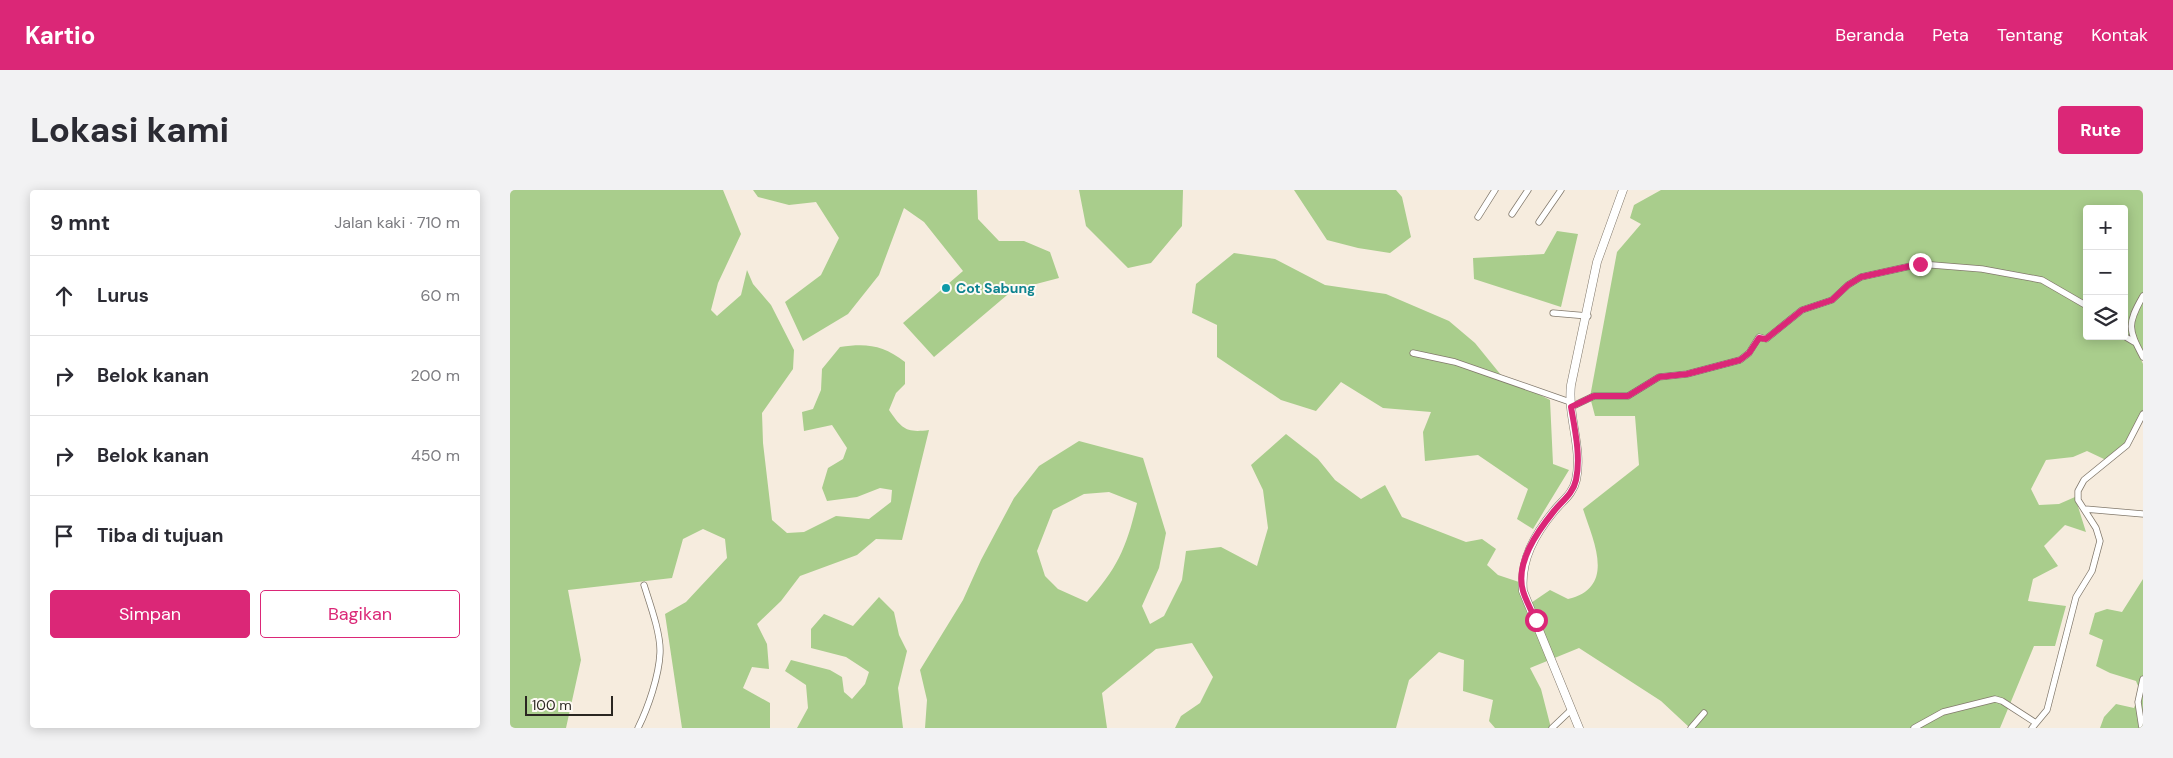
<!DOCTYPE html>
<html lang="id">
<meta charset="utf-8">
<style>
body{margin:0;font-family:"DM Sans",sans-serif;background:#f2f2f3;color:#2b2b33}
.controls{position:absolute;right:15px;top:15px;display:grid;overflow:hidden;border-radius:5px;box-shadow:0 2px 12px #0003}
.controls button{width:45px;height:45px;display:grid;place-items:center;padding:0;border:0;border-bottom:1px solid #e1e1e2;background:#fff;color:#2b2b33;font:25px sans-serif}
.scale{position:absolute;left:15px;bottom:12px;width:88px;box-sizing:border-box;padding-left:5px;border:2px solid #2a2621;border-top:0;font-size:14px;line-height:18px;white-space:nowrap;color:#2a2621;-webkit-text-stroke:4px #fefaf4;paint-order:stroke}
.stop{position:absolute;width:15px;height:15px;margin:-11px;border:4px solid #db2777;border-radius:50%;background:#fff}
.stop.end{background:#db2777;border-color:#fff;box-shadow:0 1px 5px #0008}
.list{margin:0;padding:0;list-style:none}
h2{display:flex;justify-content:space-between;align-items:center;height:65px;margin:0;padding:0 20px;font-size:21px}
h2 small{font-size:16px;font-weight:400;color:#7c7c81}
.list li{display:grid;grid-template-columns:32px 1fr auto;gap:15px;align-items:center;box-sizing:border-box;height:80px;padding:0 20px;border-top:1px solid #e1e1e2}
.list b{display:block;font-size:19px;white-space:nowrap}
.list em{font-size:16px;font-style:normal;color:#7c7c81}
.actions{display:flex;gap:10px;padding:15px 20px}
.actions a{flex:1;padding:11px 0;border:1px solid #db2777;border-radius:5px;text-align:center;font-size:18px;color:#db2777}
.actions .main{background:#db2777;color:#fff}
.icon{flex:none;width:28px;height:28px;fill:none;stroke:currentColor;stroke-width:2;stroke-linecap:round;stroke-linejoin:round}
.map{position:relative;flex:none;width:1633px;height:538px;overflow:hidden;border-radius:5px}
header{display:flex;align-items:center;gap:30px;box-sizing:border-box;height:70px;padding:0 25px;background:#db2777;color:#fff}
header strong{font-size:24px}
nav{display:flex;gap:28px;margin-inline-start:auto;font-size:18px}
.intro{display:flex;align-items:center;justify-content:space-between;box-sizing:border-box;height:120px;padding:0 30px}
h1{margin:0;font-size:35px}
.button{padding:12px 22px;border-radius:5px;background:#db2777;color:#fff;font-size:18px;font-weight:700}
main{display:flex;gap:30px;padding:0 30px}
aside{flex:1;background:#fff;border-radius:5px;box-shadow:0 2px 12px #0003}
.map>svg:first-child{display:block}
.green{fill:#a9cd8c;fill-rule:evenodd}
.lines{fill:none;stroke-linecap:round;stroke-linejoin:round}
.street-casing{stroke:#82796c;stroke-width:7}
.secondary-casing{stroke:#82796c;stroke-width:9}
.street{stroke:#fff;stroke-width:5.5}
.secondary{stroke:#fff;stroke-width:8}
.route{stroke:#db2777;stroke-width:6}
.culture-dot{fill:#0f9aa8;stroke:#fefaf4;stroke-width:2}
.labels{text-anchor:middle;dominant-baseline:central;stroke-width:4;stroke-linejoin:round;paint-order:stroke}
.culture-label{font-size:14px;font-weight:bold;fill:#0d838f;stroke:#fefaf4;text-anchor:start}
</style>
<header>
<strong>Kartio</strong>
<nav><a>Beranda</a><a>Peta</a><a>Tentang</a><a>Kontak</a></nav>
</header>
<div class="intro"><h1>Lokasi kami</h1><a class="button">Rute</a></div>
<main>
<aside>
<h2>9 mnt<small>Jalan kaki · 710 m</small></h2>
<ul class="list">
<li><svg class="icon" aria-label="ahead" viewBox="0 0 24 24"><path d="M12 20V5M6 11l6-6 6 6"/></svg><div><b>Lurus</b></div><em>60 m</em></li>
<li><svg class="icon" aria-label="right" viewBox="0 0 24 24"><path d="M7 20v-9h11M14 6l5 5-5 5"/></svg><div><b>Belok kanan</b></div><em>200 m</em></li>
<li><svg class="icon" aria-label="right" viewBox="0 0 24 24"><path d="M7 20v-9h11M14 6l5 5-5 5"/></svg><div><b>Belok kanan</b></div><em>450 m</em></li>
<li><svg class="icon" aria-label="arrive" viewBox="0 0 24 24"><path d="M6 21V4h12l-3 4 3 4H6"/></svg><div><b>Tiba di tujuan</b></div></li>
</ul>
<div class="actions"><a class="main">Simpan</a><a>Bagikan</a></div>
</aside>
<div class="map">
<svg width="1633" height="538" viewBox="0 0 1633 538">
<rect width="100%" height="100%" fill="#f6ecde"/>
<path class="green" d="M0 0H213L231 44 208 93 201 120 207 126 231 105 237 80 243 94 261 115 284 160 283 179 252 223 253 253 262 330 277 343 294 342 326 326 359 329 381 312 382 300 370 298 347 307 317 311 312 298 318 278 333 269 337 258 322 235 294 241 292 222 303 219 311 200 312 179 330 157C357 153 373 155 395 172V194L386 203 379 220C392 239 396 243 419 240L392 350 366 349 347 365 290 386 271 411 247 434 257 454 259 479 242 477 233 498 260 513V538H172L155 424 176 412 217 368 215 349 193 339 173 349 162 388 58 400 71 470 56 538H0Z
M243 0H467L468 29 489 51H514L540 62 549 88 503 100 424 167 393 133 453 81 414 32 394 18 369 85 338 124 293 151 275 112 311 85 329 48 306 12 279 15 248 7Z
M569 0H673L672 36 641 73 618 78 576 36Z
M784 0H886L892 7 901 47 880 63 848 58 817 50Z
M1151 0H1633V167H1630L1633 174V223L1620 249 1596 270 1577 261 1563 267 1536 270 1521 299 1529 315 1549 314 1565 307 1576 342 1555 335 1534 356 1548 376 1523 389 1518 411 1556 416 1545 456H1524L1490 538H1180L1151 511 1069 458 1020 478 1031 499 1041 538H985L979 531 983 510 953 501 954 470 929 462 899 490 886 538H665L671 526 690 513 703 487 682 453 646 459 592 503 597 538H415L417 510 410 480 453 410 471 370 504 308 529 276 569 251 633 268 656 343 649 378 632 416 640 434 654 426 672 390 676 361 711 357 747 376 758 338 753 300 741 275 776 244 808 269 825 290 851 309 875 295 892 327 956 352 972 349 986 359 977 375 988 385 1012 393 1018 415 1040 400 1058 409C1107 397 1083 351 1073 319L1129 275 1125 226H1085L1080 207 1107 62 1131 34 1120 28 1124 15ZM1577 19H1614V146H1577ZM599 302 627 313C617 356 608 378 577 412L548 399 535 386 527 361 543 320 574 304Z
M1047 41 1068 44 1051 117 964 89 963 68 1034 64Z
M724 63 765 69 815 95 876 104 939 131 965 153 991 185 1040 210 1043 274 1059 280 1023 339 1007 329 1018 299 968 265 915 271 913 242 921 222 873 218 831 192 806 221 771 210 707 167V135L682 123 686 94Z
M1633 389V538H1590L1594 527 1606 514 1624 518 1630 501 1626 491 1600 483 1586 476 1593 450 1579 444 1585 423 1597 419 1612 422Z
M369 407 384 422 389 445 397 461 388 498 393 538H287L298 518 296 495 275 481 281 470 320 480 332 487 334 502 342 509 355 494 359 482 336 467 301 458V439L314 424 343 436Z"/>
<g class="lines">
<defs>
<path id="street" d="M1002 24 1018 0
M968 27 985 0
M1029 32 1051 0
M1633 106C1617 134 1618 139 1633 167
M1043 123 1078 126
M1614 146 1624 152
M903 163 945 172 1060 212
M1061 217 1084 206H1118L1149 187 1177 184 1230 170 1239 163 1249 147 1256 149 1292 120 1322 110 1338 95 1351 87 1410 74 1472 79 1532 90 1577 116
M1575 319 1633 324
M128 538C138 518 149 486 150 463 151 444 140 414 134 395
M1042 538 1061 520
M1181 538 1194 523
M1404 538 1433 522 1485 509 1492 511 1526 533
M1522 538 1537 520 1566 407 1582 381 1590 351 1586 338 1568 310V301L1574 290 1617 255 1633 224
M1632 538 1628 512 1633 489"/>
<path id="secondary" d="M1069 538 1013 401C1010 370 1025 344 1044 321 1052 311 1063 304 1066 290 1073 258 1057 226 1061 195L1087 72 1113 0"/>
</defs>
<use href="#street" class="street-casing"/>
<use href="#secondary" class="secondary-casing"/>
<use href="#street" class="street"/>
<use href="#secondary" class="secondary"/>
</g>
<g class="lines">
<path class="route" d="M1026 430C1021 420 1016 411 1013 401 1005 373 1027 342 1044 321 1052 311 1063 304 1066 290 1071 267 1065 240 1061 217L1084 206H1118L1149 187 1177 184 1230 170 1239 163 1249 148 1256 149 1292 120 1322 110 1338 95 1351 87 1410 74"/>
</g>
<circle class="culture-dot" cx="436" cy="98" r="5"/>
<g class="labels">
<g class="culture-label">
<text x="446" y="98">Cot Sabung</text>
</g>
</g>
</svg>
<div class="controls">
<button>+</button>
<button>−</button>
<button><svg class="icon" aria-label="layers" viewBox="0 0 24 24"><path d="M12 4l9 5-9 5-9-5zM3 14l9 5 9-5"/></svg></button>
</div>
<div class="scale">100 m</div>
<div class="stop" style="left:1026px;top:430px"></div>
<div class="stop end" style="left:1410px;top:74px"></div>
</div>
</main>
